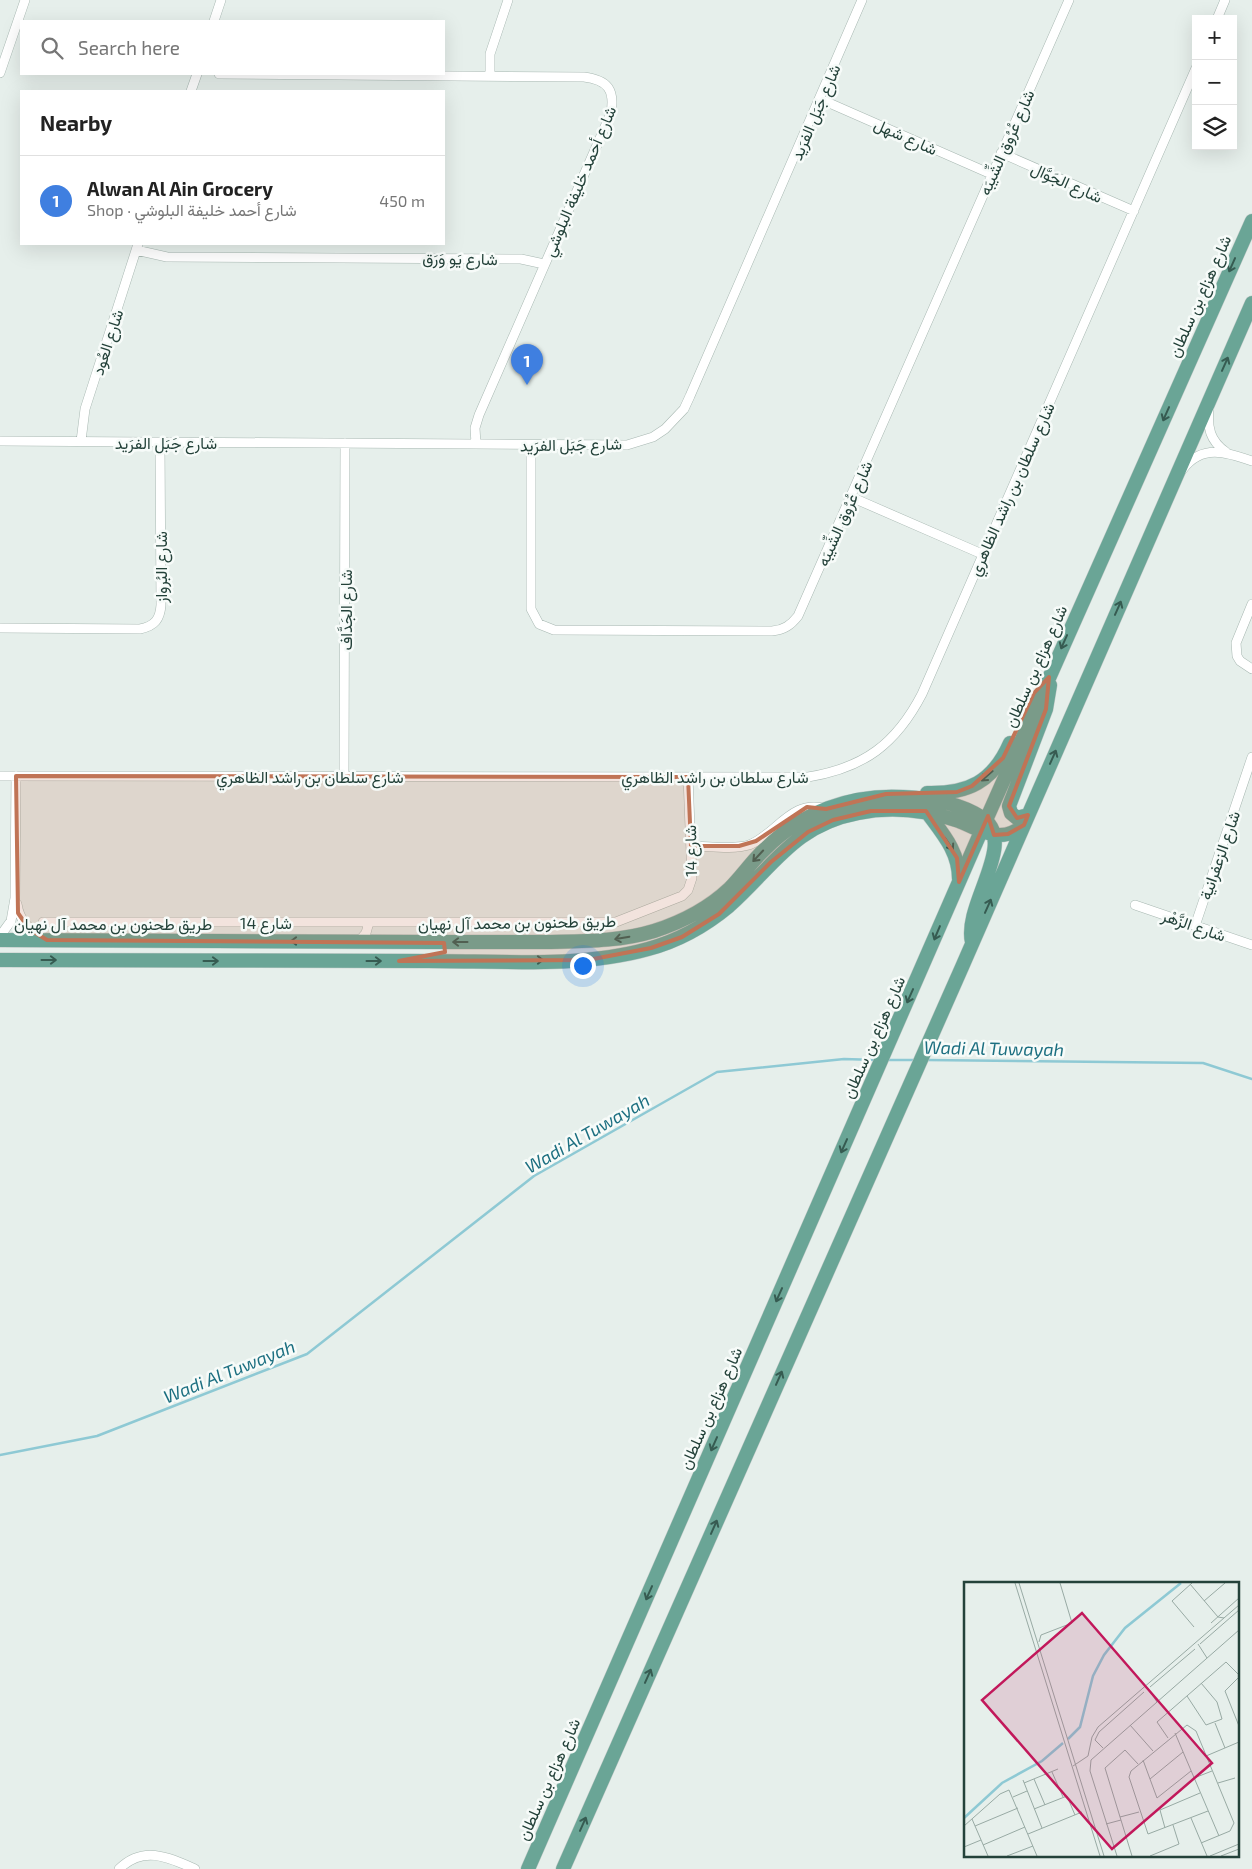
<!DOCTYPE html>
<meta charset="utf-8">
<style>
body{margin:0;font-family:"Exo 2",Vazirmatn,sans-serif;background:#f6f6f6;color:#222}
.controls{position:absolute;right:15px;top:15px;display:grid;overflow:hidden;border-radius:0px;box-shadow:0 5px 20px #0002}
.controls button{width:45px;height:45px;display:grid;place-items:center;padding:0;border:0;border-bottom:1px solid #e0e0e0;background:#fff;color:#222;font:25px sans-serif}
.you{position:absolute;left:582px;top:965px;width:18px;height:18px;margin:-12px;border:4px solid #fff;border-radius:50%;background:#1a73e8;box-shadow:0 0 0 8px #1a73e833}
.badge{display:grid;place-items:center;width:32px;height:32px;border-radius:50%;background:#804e3d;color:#fff;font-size:16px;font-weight:700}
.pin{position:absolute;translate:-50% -41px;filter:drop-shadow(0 1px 2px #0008)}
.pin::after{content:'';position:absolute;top:26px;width:18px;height:15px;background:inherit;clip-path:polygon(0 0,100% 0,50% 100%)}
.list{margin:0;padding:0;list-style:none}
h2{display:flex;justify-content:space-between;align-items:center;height:65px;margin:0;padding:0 20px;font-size:21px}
h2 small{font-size:16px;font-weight:400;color:#767676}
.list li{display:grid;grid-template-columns:32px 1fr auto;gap:15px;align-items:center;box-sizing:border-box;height:90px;padding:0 20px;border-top:1px solid #e0e0e0}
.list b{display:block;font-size:19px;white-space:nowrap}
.list p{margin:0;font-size:16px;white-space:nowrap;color:#767676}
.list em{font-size:16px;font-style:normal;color:#767676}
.icon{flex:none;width:28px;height:28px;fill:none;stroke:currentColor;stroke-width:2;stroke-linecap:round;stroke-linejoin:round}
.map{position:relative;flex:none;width:1252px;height:1869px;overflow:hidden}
.search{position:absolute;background:#fff;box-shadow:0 5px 20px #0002;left:20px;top:20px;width:425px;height:55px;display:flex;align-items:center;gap:12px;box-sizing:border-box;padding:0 18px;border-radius:0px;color:#767676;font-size:19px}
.panel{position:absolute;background:#fff;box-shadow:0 5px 20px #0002;left:20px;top:90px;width:425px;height:155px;border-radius:0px}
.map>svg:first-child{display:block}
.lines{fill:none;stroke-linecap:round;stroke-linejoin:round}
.stream{stroke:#8ec9d4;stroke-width:2.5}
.street-casing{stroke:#a8b8b2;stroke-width:10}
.primary-casing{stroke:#c2cac8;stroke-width:15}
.street{stroke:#fff;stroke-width:9}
.primary{stroke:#6aa596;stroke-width:14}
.oneway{stroke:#365b51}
.marked{fill:#c07456;fill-opacity:0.2;stroke:#c07456;stroke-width:4;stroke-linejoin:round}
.labels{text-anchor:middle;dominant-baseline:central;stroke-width:5;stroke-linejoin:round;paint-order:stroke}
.street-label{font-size:16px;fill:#24423a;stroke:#f7fbf9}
.water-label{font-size:18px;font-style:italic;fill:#1c6f80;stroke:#f7fbf9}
.inset-river{fill:none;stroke:#8ec9d4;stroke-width:2.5}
.inset-road{fill:none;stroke:#98aaa4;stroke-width:1}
.view{fill:#c2185b;fill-opacity:0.15;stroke:#c2185b;stroke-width:2.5}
.inset-edge{fill:none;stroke:#24423a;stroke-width:2.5}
</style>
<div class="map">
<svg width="1252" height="1869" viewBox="0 0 1252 1869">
<rect width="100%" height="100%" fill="#e6efeb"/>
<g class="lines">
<path class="stream" d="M887 1060H917
M927 1060 1203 1063 1252 1079
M0 1455 97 1436 307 1354 534 1176 717 1072 844 1059 877 1060"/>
<defs>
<path id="street" d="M1217 19 1225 0
M214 21 221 0
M0 73 25 0
M219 74 584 77C608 80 615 90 611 113L479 415 475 428 476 444
M490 75V54L508 0
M191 91 197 74
M820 99 991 174
M1001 153 1134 211
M136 250 167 257 521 259 544 264
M1209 409C1207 427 1210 441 1226 452
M0 441 627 445 653 437 665 429 684 409 690 396 862 0
M81 441 85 409 138 244
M531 445V609L539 624 554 630 772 631C784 630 791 625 798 616L1069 0
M1183 469C1202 444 1226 452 1252 461
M851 497 982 554
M1252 604 1236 643 1237 656 1240 661 1252 669
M0 628 140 629C155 626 160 619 161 605L160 442
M0 776 808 777C864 768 896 744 922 694L1196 68
M344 776 345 443
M691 846C708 846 732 850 749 845 776 835 792 798 826 809
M17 904C20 923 30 929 45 939
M1135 905 1252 945
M43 922H616L682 896 688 890 692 878 688 777
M1195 926 1252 757
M0 936 11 921 15 898 16 776
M359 941 366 933 369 922
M119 1869C143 1845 168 1857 195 1869"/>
<path id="primary" d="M927 793C968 794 993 782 1010 743
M926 811C942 833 959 851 959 879
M1028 815 1017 818 1011 813 1009 806 1046 709 1050 685
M0 940C144 940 289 942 433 942 470 942 507 942 544 942 581 941 618 942 654 931 682 922 709 908 730 888 742 876 752 861 765 849 802 812 851 794 903 797 929 798 959 803 981 817 1020 841 963 904 972 942
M0 960C143 960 285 961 428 961 498 961 581 968 648 949 678 941 705 926 729 906 773 867 794 825 858 813 892 806 926 810 959 821 971 826 986 835 1000 835 1009 835 1017 831 1024 825
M528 1869 986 820 1252 221
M563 1869 962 967 1252 303"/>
</defs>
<use href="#street" class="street-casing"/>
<use href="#primary" class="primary-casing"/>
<use href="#street" class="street"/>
<use href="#primary" class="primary"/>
</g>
<defs><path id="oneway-shaft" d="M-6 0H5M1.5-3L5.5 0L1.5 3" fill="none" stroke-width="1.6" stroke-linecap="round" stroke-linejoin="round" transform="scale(1.25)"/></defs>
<g class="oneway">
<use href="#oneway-shaft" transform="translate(1232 265) rotate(114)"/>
<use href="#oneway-shaft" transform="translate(1225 364) rotate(-66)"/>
<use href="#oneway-shaft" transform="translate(1166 414) rotate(114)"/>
<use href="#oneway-shaft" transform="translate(1118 608) rotate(-66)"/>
<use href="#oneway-shaft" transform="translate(1064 642) rotate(114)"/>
<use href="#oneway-shaft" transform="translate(1053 757) rotate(-66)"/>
<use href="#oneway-shaft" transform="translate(987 776) rotate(139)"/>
<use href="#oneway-shaft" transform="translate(949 844) rotate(56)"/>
<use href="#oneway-shaft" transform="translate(758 856) rotate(133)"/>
<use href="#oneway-shaft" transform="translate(988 906) rotate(-66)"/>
<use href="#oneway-shaft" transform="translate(937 933) rotate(113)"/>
<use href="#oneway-shaft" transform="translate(622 938) rotate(170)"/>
<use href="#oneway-shaft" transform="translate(298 941) rotate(-180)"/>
<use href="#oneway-shaft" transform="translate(460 942) rotate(-180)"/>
<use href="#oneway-shaft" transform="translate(49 960)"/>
<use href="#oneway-shaft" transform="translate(536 960)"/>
<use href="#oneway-shaft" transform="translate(211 961)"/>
<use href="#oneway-shaft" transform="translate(374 961)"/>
<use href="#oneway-shaft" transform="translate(910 996) rotate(114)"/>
<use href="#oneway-shaft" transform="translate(844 1146) rotate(114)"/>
<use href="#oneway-shaft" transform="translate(779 1295) rotate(114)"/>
<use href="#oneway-shaft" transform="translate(779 1378) rotate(-66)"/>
<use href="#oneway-shaft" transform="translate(714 1444) rotate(114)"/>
<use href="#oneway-shaft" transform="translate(714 1527) rotate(-66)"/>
<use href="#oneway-shaft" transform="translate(649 1593) rotate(114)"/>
<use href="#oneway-shaft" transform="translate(648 1676) rotate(-66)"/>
<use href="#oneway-shaft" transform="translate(583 1824) rotate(-66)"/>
</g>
<path class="marked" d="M1049 677 1046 709 1009 806 1017 818 1028 815 1024 825 1008 834 994 835 988 816 959 882 957 858 926 811H871L833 820 808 832 771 862 719 914 682 937 651 948 588 960 399 961 445 952 444 943 47 940 29 929 18 913 16 776 688 777 691 846H739L756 841 807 807 826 809 886 794 957 792 972 786 1003 758 1034 693Z"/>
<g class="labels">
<g class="street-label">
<text transform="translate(815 112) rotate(-67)">شارع جَبَل الفرَيد</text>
<text transform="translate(906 136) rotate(24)">شارع شهل</text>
<text transform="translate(1006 142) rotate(-66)">شارع عُرُوق الشِّيبَه</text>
<text transform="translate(579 181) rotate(-67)">شارع أحمد خليفة البلوشي</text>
<text transform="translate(1067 182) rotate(24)">شارع الجَوَّال</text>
<text transform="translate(460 258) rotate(1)">شارع يَو وَرَق</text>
<text transform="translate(1199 296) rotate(-66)">شارع هزاع بن سلطان</text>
<text transform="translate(107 342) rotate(-72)">شارع العُود</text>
<text x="166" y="442">شارع جَبَل الفرَيد</text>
<text transform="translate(571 444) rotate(-1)">شارع جَبَل الفرَيد</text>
<text transform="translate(1011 489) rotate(-66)">شارع سلطان بن راشد الظاهري</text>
<text transform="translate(844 513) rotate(-66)">شارع عُرُوق الشِّيبَه</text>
<text transform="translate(160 567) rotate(-90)">شارع البُرواز</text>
<text transform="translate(345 610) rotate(-90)">شارع الجَدَّاف</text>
<text transform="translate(1035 666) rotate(-66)">شارع هزاع بن سلطان</text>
<text x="310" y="776">شارع سلطان بن راشد الظاهري</text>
<text x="715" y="776">شارع سلطان بن راشد الظاهري</text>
<text transform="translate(690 851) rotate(-91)">شارع 14</text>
<text transform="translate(1219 855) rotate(-71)">شارع الزعفرانية</text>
<text x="266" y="922">شارع 14</text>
<text transform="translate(517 922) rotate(-1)">طريق طحنون بن محمد آل نهيان</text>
<text x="113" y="923">طريق طحنون بن محمد آل نهيان</text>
<text transform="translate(1194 925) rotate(19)">شارع الزَّهْر</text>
<text transform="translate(873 1037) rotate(-66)">شارع هزاع بن سلطان</text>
<text transform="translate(710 1408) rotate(-66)">شارع هزاع بن سلطان</text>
<text transform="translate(548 1779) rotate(-66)">شارع هزاع بن سلطان</text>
</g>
<g class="water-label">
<text transform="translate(994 1048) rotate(1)">Wadi Al Tuwayah</text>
<text transform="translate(587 1133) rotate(-30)">Wadi Al Tuwayah</text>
<text transform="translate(229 1371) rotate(-22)">Wadi Al Tuwayah</text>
</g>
</g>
<g transform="translate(964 1582)">
<rect width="275" height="275" fill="#e6efeb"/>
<path class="inset-river" d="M104 157 116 145 129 94 140 73 161 46 217 1M0 236 38 201 78 179 99 161"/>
<path class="inset-road" d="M51 1 136 274M55 1 140 274M228 1 208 19 230 45M226 2 254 35 260 36M240 19 261 1M247 41 275 16M75 60 77 53 108 41 96 1M234 62 243 76M236 62 275 28M275 95 261 109 275 144M183 105 193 120M186 105 231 67M223 114 242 143 258 137 253 120 237 101M251 141 261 166M166 143 189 169M211 151 255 254M204 156 193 140 262 80 275 93M139 166 131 158 135 150 180 110M242 174 275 160M179 178 193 216 227 189M109 184 124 174 128 155 134 145 275 23M88 190 99 215M230 196 248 189M70 197 81 223M186 197 219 170M59 198 78 246M60 201 94 187M254 201 271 196M49 215 63 209M70 227 103 214 111 233M156 235 175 230M227 236 243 274M8 237 24 274M142 242 157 238M0 244 36 212 45 208 73 274M11 244 54 226M201 246 196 228 236 211M64 252 118 230M237 261 266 249 270 241 232 149 223 143 167 189 165 195 184 252 244 229M19 263 61 245M0 265 17 258M43 274 69 264M153 274 126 189 127 178 275 48M168 274 141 186 161 168 174 182M186 274 215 262 209 243M246 274 275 262M257 274 275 267"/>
<path class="view" d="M118 31 248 181 148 267 18 118Z"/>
<rect width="275" height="275" class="inset-edge"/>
</g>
</svg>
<div class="controls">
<button>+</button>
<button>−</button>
<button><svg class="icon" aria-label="layers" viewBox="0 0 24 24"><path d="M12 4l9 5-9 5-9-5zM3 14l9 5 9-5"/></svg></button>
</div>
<div class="you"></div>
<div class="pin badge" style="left:527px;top:385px;background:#3f7fe0">1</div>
<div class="search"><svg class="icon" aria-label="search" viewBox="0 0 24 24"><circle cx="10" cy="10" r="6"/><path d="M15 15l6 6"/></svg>Search here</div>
<section class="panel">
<h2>Nearby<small></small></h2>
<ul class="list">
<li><span class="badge" style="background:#3f7fe0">1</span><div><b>Alwan Al Ain Grocery</b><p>Shop · شارع أحمد خليفة البلوشي</p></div><em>450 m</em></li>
</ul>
</section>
</div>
